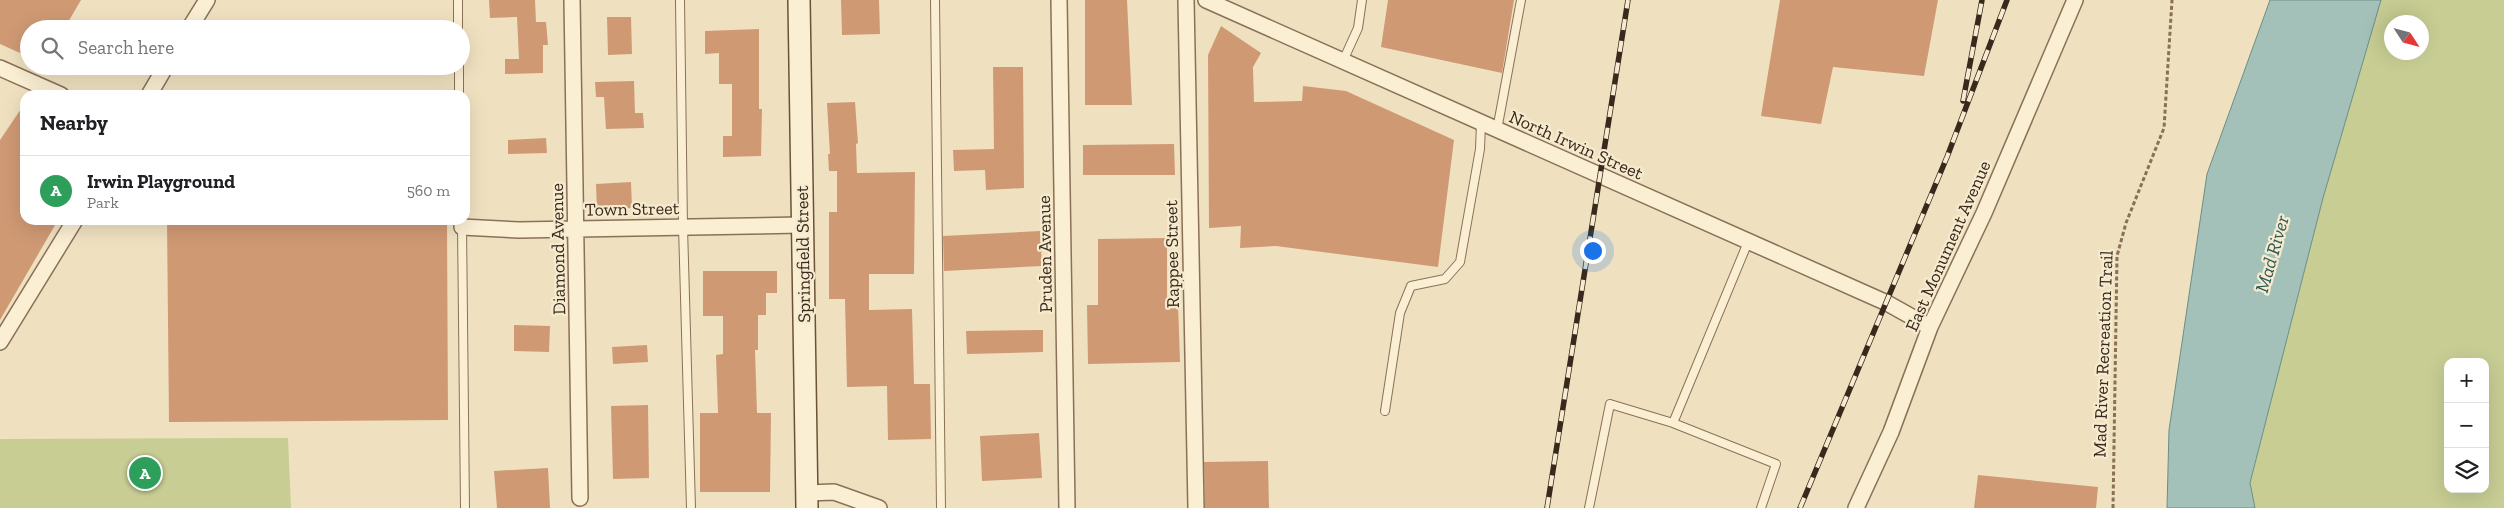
<!DOCTYPE html>
<meta charset="utf-8">
<style>
body{margin:0;font-family:"Zilla Slab",serif;background:#f2f2f2;color:#202124}
.controls{position:absolute;right:15px;bottom:15px;display:grid;overflow:hidden;border-radius:10px;box-shadow:0 5px 20px #0002}
.controls button{width:45px;height:45px;display:grid;place-items:center;padding:0;border:0;border-bottom:1px solid #e0e0e0;background:#fff;color:#202124;font:25px sans-serif}
.compass{position:absolute;left:2384px;top:15px;width:45px;height:45px;border-radius:50%;background:#fff;box-shadow:0 5px 20px #0002;rotate:126deg}
.you{position:absolute;left:1592px;top:250px;width:18px;height:18px;margin:-12px;border:4px solid #fff;border-radius:50%;background:#1a73e8;box-shadow:0 0 0 8px #1a73e833}
.badge{display:grid;place-items:center;width:32px;height:32px;border-radius:50%;background:#992527;color:#fff;font-size:16px;font-weight:700}
.pin{position:absolute;translate:-50% -50%;border:2px solid #fff;box-shadow:0 1px 5px #0006}
.list{margin:0;padding:0;list-style:none}
h2{display:flex;justify-content:space-between;align-items:center;height:65px;margin:0;padding:0 20px;font-size:21px}
h2 small{font-size:16px;font-weight:400;color:#757577}
.list li{display:grid;grid-template-columns:32px 1fr auto;gap:15px;align-items:center;box-sizing:border-box;height:70px;padding:0 20px;border-top:1px solid #e0e0e0}
.list b{display:block;font-size:19px;white-space:nowrap}
.list p{margin:0;font-size:16px;white-space:nowrap;color:#757577}
.list em{font-size:16px;font-style:normal;color:#757577}
.icon{flex:none;width:28px;height:28px;fill:none;stroke:currentColor;stroke-width:2;stroke-linecap:round;stroke-linejoin:round}
.map{position:relative;flex:none;width:2504px;height:508px;overflow:hidden}
.search{position:absolute;background:#fff;box-shadow:0 5px 20px #0002;left:20px;top:20px;width:450px;height:55px;display:flex;align-items:center;gap:12px;box-sizing:border-box;padding:0 18px;border-radius:28px;color:#757577;font-size:19px}
.panel{position:absolute;background:#fff;box-shadow:0 5px 20px #0002;left:20px;top:90px;width:450px;height:135px;border-radius:15px}
.map>svg:first-child{display:block}
.green{fill:#c7cd93;fill-rule:evenodd}
.water{fill:#a3c1b8;stroke:#6a8f86}
.building{fill:#cf9974}
.lines{fill:none;stroke-linecap:round;stroke-linejoin:round}
.lane-casing{stroke:#897157;stroke-width:10}
.street-casing{stroke:#897157;stroke-width:18}
.secondary-casing{stroke:#6a523a;stroke-width:24}
.path{stroke:#897157;stroke-width:3;stroke-dasharray:4 2.5;stroke-linecap:butt}
.lane{stroke:#faeed3;stroke-width:8}
.street{stroke:#faeed3;stroke-width:15}
.secondary{stroke:#faeed3;stroke-width:21}
.rail-casing{stroke:#38291c;stroke-width:5.5}
.rail{stroke:#f6ebcf;stroke-width:4;stroke-dasharray:11;stroke-linecap:butt}
.labels{text-anchor:middle;dominant-baseline:central;stroke-width:4.5;stroke-linejoin:round;paint-order:stroke}
.street-label{font-size:18px;fill:#38291c;stroke:#f6ebcf}
.water-label{font-size:19px;font-style:italic;fill:#2b5855;stroke:#f6ebcf}
</style>
<div class="map">
<svg width="2504" height="508" viewBox="0 0 2504 508">
<rect width="100%" height="100%" fill="#efe1c0"/>
<path class="green" d="M2381 0H2504V508H2255L2250 484 2323 198ZM2392 22H2422V52H2392ZM2448 362H2485V489H2448Z
M288 438 291 508H0V439Z"/>
<path class="water" d="M2270 0H2381L2323 198 2250 483 2255 508H2167L2169 430 2207 174Z"/>
<path class="building" d="M0 0H81L64 29H29V57L0 44Z
M489 0H535L536 22H546L548 45H543V73L505 74V59H519L517 17 490 18Z
M841 0H879L880 34 842 35Z
M1085 0H1127L1132 105H1085Z
M1388 0H1514L1502 73 1381 47Z
M1780 0H1938L1924 76 1833 67 1821 124 1761 116Z
M607 17H631L632 54 608 55Z
M1221 26 1261 53 1253 67 1254 102 1302 101 1303 86 1346 91 1454 140 1438 267 1276 246 1240 248 1241 226 1209 228 1208 55Z
M759 29V109H762L761 156 723 157V136H732V84H719V53L705 54V31Z
M993 67H1023L1024 188 986 190 985 170 954 171 953 150 994 149Z
M634 81 635 113H643L644 128 606 129 604 97H596L595 82Z
M855 102 858 143 856 144 857 173 915 172 914 274H869V310L912 309 914 384H930L931 439 888 440 887 386 847 387 845 299H829V212H837V171H829L828 154H830L827 103Z
M25 103V220H58L0 320V140Z
M546 138 547 153 508 154V140Z
M1174 144 1175 175H1083V145Z
M631 182 632 208 597 210 596 184Z
M167 220H447L448 420 169 422Z
M1040 231 1042 266 944 271 943 236Z
M1167 238V304L1178 303 1180 362 1088 364 1087 305H1098V239Z
M703 271H777V293H766V315H758V350H755L757 413H771L770 492H700V413H718L716 355 723 354V316H703Z
M514 325 550 326 549 352 514 351Z
M1043 330V352L967 354 966 331Z
M647 345 648 362 613 364 612 347Z
M648 405 649 478 613 479 611 406Z
M1039 433 1042 478 982 481 980 436Z
M1268 461 1269 508H1205L1204 462Z
M548 468 550 508H497L494 471Z
M1978 475 2098 487 2096 508H1974Z"/>
<g class="lines">
<defs>
<path id="lane" d="M458 0V29
M680 0 683 227 691 508
M935 0 941 508
M1343 61 1358 28 1362 0
M459 66V95
M1497 130 1521 0
M462 224 465 508
M1385 411 1400 313 1411 286 1445 279 1460 262 1480 149 1481 123
M1673 423 1776 464 1761 508
M1589 508 1610 404 1673 423 1748 242"/>
<path id="street" d="M572 0 580 498
M1059 0 1067 508
M1186 0 1196 508
M1206 0 1887 303 1930 327
M189 29 207 0
M0 68 61 95
M149 95 166 66
M462 227 519 230 802 225
M0 342 75 220
M807 493 834 492 879 508
M1856 508 1891 432 1930 327 1984 213 2075 0"/>
<path id="secondary" d="M799 0 807 508"/>
</defs>
<use href="#lane" class="lane-casing"/>
<use href="#street" class="street-casing"/>
<use href="#secondary" class="secondary-casing"/>
<path class="path" d="M2113 508 2117 256 2126 223 2164 128 2172 0"/>
<use href="#lane" class="lane"/>
<use href="#street" class="street"/>
<use href="#secondary" class="secondary"/>
<defs>
<path id="rail" d="M1963 101 1982 0
M1547 508 1628 0
M1800 508 1947 157 2007 0"/>
</defs>
<use href="#rail" class="rail-casing"/>
<use href="#rail" class="rail"/>
</g>
<g class="labels">
<g class="street-label">
<text transform="translate(1576 145) rotate(24)">North Irwin Street</text>
<text transform="translate(632 209) rotate(-1)">Town Street</text>
<text transform="translate(1948 246) rotate(-66)">East Monument Avenue</text>
<text transform="translate(558 249) rotate(-91)">Diamond Avenue</text>
<text transform="translate(803 254) rotate(-91)">Springfield Street</text>
<text transform="translate(1045 254) rotate(-91)">Pruden Avenue</text>
<text transform="translate(1172 254) rotate(-91)">Rappee Street</text>
<text transform="translate(2103 354) rotate(-88)">Mad River Recreation Trail</text>
</g>
<g class="water-label">
<text transform="translate(2272 254) rotate(-74)">Mad River</text>
</g>
</g>
</svg>
<div class="controls">
<button>+</button>
<button>−</button>
<button><svg class="icon" aria-label="layers" viewBox="0 0 24 24"><path d="M12 4l9 5-9 5-9-5zM3 14l9 5 9-5"/></svg></button>
</div>
<svg class="compass" viewBox="-18 -18 36 36"><path d="M0-13l5 13h-10z" fill="#e53935"/><path d="M0 13l5-13h-10z" fill="#757577"/></svg>
<div class="you"></div>
<div class="pin badge" style="left:145px;top:473px;background:#2e9e5b">A</div>
<div class="search"><svg class="icon" aria-label="search" viewBox="0 0 24 24"><circle cx="10" cy="10" r="6"/><path d="M15 15l6 6"/></svg>Search here</div>
<section class="panel">
<h2>Nearby<small></small></h2>
<ul class="list">
<li><span class="badge" style="background:#2e9e5b">A</span><div><b>Irwin Playground</b><p>Park</p></div><em>560 m</em></li>
</ul>
</section>
</div>
